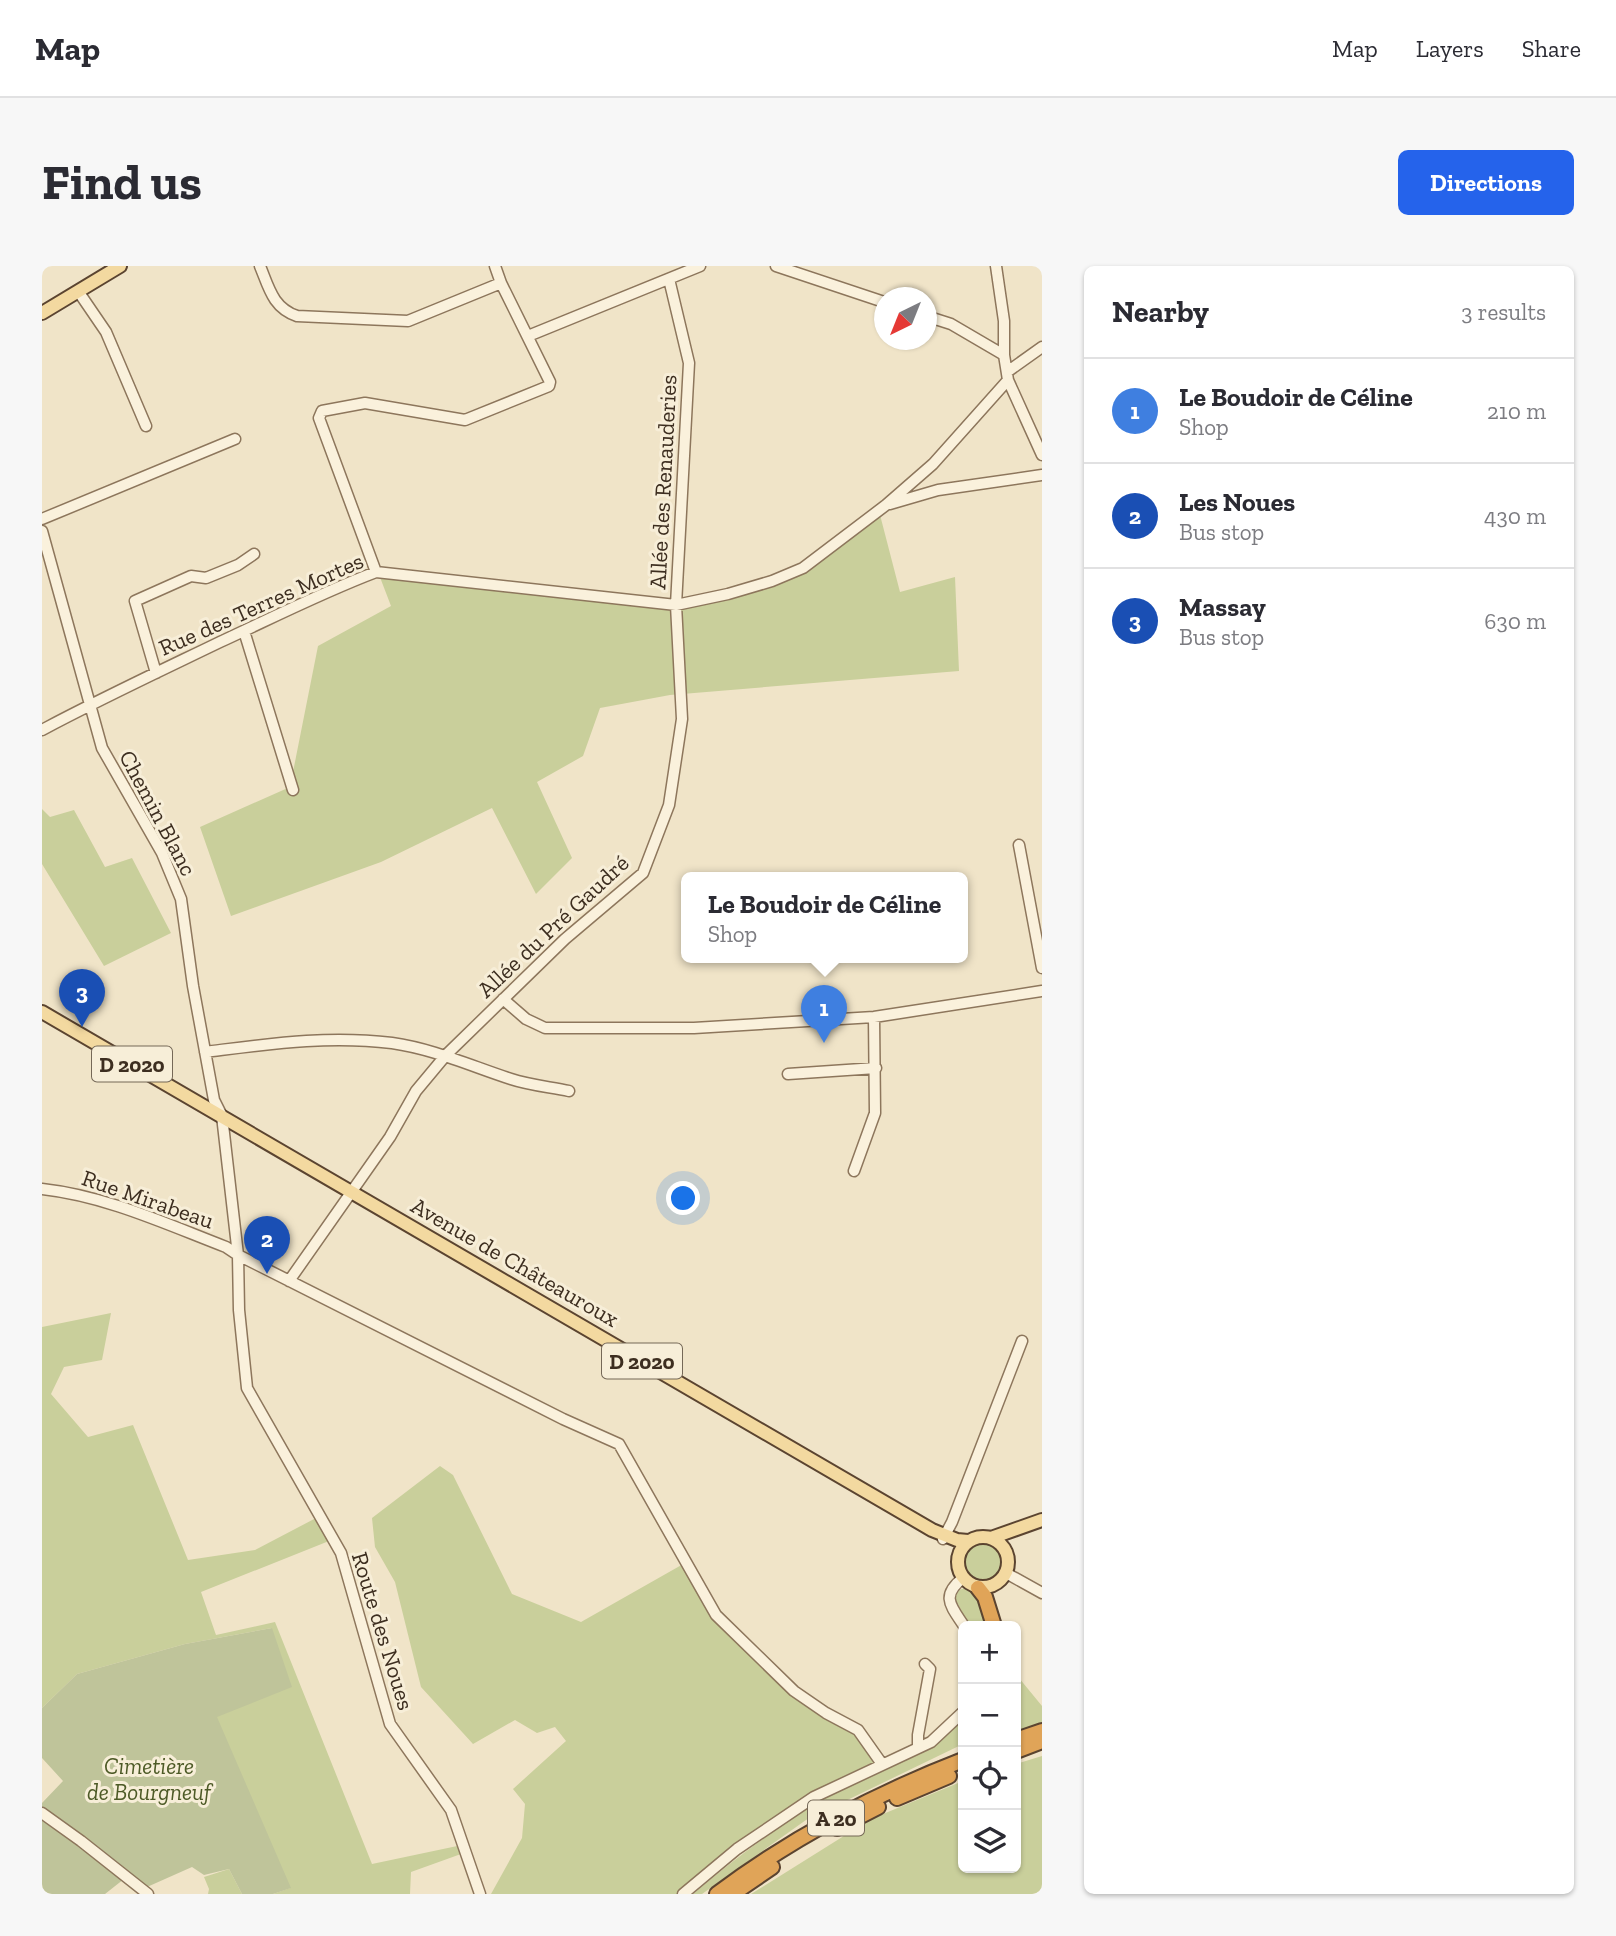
<!DOCTYPE html>
<meta charset="utf-8">
<style>
body{margin:0;font-family:"Zilla Slab",serif;background:#f7f7f7;color:#2b2b33}
.controls{position:absolute;right:21px;bottom:21px;display:grid;overflow:hidden;border-radius:10px;box-shadow:0 2px 5px #0004}
.controls button{width:63px;height:63px;display:grid;place-items:center;padding:0;border:0;border-bottom:2px solid #e1e1e2;background:#fff;color:#2b2b33;font:35px sans-serif}
.compass{position:absolute;left:832px;top:21px;width:63px;height:63px;border-radius:50%;background:#fff;box-shadow:0 2px 5px #0004;rotate:223deg}
.you{position:absolute;left:642px;top:933px;width:24px;height:24px;margin:-18px;border:5px solid #fff;border-radius:50%;background:#1a73e8;box-shadow:0 0 0 10px #1a73e833}
.badge{display:grid;place-items:center;width:46px;height:46px;border-radius:50%;background:#2563eb;color:#fff;font-size:23px;font-weight:700}
.pin{position:absolute;translate:-50% -58px;filter:drop-shadow(0 2px 4px #0008)}
.pin::after{content:'';position:absolute;top:37px;width:24px;height:21px;background:inherit;clip-path:polygon(0 0,100% 0,50% 100%)}
.popup{position:absolute;left:639px;top:606px;width:287px;height:91px;box-sizing:border-box;display:grid;place-content:center;border-radius:10px;background:#fff;filter:drop-shadow(0 2px 5px #0005);font-size:23px;white-space:nowrap;color:#7c7c81}
.popup b{font-size:26px;color:#2b2b33}
.popup::after{content:'';position:absolute;left:50%;top:100%;margin-left:-14px;border:14px solid transparent;border-top-color:#fff}
.list{margin:0;padding:0;list-style:none}
h2{display:flex;justify-content:space-between;align-items:center;height:91px;margin:0;padding:0 28px;font-size:30px}
h2 small{font-size:23px;font-weight:400;color:#7c7c81}
.list li{display:grid;grid-template-columns:46px 1fr auto;gap:21px;align-items:center;box-sizing:border-box;height:105px;padding:0 28px;border-top:2px solid #e1e1e2}
.list b{display:block;font-size:26px;white-space:nowrap}
.list p{margin:0;font-size:23px;white-space:nowrap;color:#7c7c81}
.list em{font-size:23px;font-style:normal;color:#7c7c81}
.icon{flex:none;width:38px;height:38px;fill:none;stroke:currentColor;stroke-width:2;stroke-linecap:round;stroke-linejoin:round}
.map{position:relative;flex:none;width:1000px;height:1628px;overflow:hidden;border-radius:10px}
header{display:flex;align-items:center;gap:42px;box-sizing:border-box;height:98px;padding:0 35px;background:#fff;border-bottom:2px solid #e1e1e2}
header strong{font-size:33px}
nav{display:flex;gap:38px;margin-inline-start:auto;font-size:24px}
.intro{display:flex;align-items:center;justify-content:space-between;box-sizing:border-box;height:168px;padding:0 42px}
h1{margin:0;font-size:49px}
.button{padding:18px 32px;border-radius:10px;background:#2563eb;color:#fff;font-size:24px;font-weight:700}
main{display:flex;gap:42px;padding:0 42px}
aside{flex:1;background:#fff;border-radius:10px;box-shadow:0 2px 5px #0004}
.map>svg:first-child{display:block}
.green{fill:#c9cf9b}
.cemetery{fill:#bfc49a}
.lines{fill:none;stroke-linecap:round;stroke-linejoin:round}
.minor-casing{stroke:#8d765c;stroke-width:13}
.major-casing{stroke:#5b4430;stroke-width:16}
.highway-casing{stroke:#5b4430;stroke-width:18}
.minor{stroke:#faf1dc;stroke-width:10}
.major{stroke:#f3d9a0;stroke-width:12}
.highway{stroke:#e0a458;stroke-width:14}
.labels{text-anchor:middle;dominant-baseline:central;stroke-width:6;stroke-linejoin:round;paint-order:stroke}
.shield{fill:#f7eed8;stroke:#756857;stroke-width:2}
.shield-label{font-size:21px;font-weight:bold;fill:#3d2e20}
.street-label{font-size:23px;fill:#3d2e20;stroke:#f7eed8}
.park-label{font-size:23px;font-style:italic;fill:#4d5a26;stroke:#f7eed8}
</style>
<header>
<strong>Map</strong>
<nav><a>Map</a><a>Layers</a><a>Share</a></nav>
</header>
<div class="intro"><h1>Find us</h1><a class="button">Directions</a></div>
<main>
<div class="map">
<svg width="1000" height="1628" viewBox="0 0 1000 1628">
<rect width="100%" height="100%" fill="#f0e4c8"/>
<path class="green" d="M837 245 858 326 913 311 917 405 628 429 558 442 541 490 495 516 530 592 494 628 450 542 339 596 189 650 158 561 248 521 276 380 349 340 336 306 613 341 665 334 760 301Z
M0 543 8 551 32 544 63 601 90 592 129 667 62 700 0 598Z
M69 1047 60 1094 22 1101 9 1128 46 1171 91 1159 146 1294 213 1284 274 1252 287 1275 159 1326 174 1369 233 1356 330 1598 420 1579 419 1588 369 1606 368 1628H231L248 1622 174 1451 230 1362 143 1378 35 1408 0 1442V1061Z
M398 1200 411 1209 470 1328 539 1356 643 1297 679 1350 749 1424 820 1473 840 1495 764 1531 638 1628H449L480 1572 483 1538 471 1523 524 1475 513 1461 495 1467 473 1454 431 1478 379 1421 353 1316 333 1281 330 1252Z
M922 1296a19 19 0 1 1 38 0a19 19 0 1 1-38 0Z
M923 1322C939 1328 941 1345 946 1360H927L913 1332 917 1324Z
M974 1396 977 1412 1000 1440V1458L974 1467Z
M921 1453V1478L764 1554 660 1628H651C691 1594 732 1563 777 1535 826 1505 879 1497 921 1453Z
M1000 1490V1628H709L829 1553 921 1515V1602H974V1498Z
M187 1603 200 1628H166L167 1623 162 1611Z"/>
<path class="cemetery" d="M230 1362 250 1421 175 1451 249 1622 231 1628H200L187 1603 162 1609 150 1601 105 1621 0 1541V1537L21 1515 0 1492V1442L35 1408 143 1378Z
M0 1551 82 1613 63 1628H0Z"/>
<g class="lines">
<defs>
<path id="minor" d="M218 0C227 22 231 42 255 50L366 55 459 17 508 116 507 120 423 154 323 137 280 145 277 152 334 306
M453 0 459 17
M734 0 842 36
M36 25 64 66 104 160
M884 50 909 58 962 89
M486 70 658 0
M965 106 1000 81
M966 114 1000 189
M848 238 896 224 1000 209
M0 253 193 173
M0 265 60 482 120 587 139 633 151 720 172 834 180 850 196 989 197 1044 205 1122 299 1287 348 1458 409 1544 438 1628
M202 365 251 524
M114 407 93 335 149 310 164 312 196 299 212 288
M0 464C58 433 118 405 178 376 230 352 281 326 334 306L634 339 686 328 730 315 761 302 844 239 891 198 966 114 962 89V55L954 0
M977 579 1000 702
M461 733 484 753 503 762H652L832 751 1000 725
M163 786C227 778 285 769 350 777 392 783 429 800 469 813 487 819 508 821 527 825
M746 808 834 802
M812 905 833 847 832 751
M0 923C64 930 124 958 184 981L196 989 521 1153 577 1178 674 1349 752 1425 784 1447 816 1464 840 1498
M247 1015 348 871 374 825 404 789 523 673 601 607 627 539 640 453 634 339 647 97 627 13
M901 1273 910 1256 980 1075
M964 1307 1000 1327
M921 1312C898 1330 909 1340 922 1360
M876 1482V1469L888 1403 883 1398
M0 1547 39 1575 106 1628
M641 1628 695 1583 772 1531 889 1476 921 1446"/>
<path id="major" d="M0 47 78 0
M0 746 890 1264 915 1274 926 1275
M916 1296a25 25 0 1 1 50 0a25 25 0 1 1-50 0Z
M949 1272 1000 1254"/>
<path id="highway" d="M936 1322 943 1331 952 1360
M974 1474 1000 1465
M974 1485 1000 1475
M855 1532 907 1510
M795 1562 836 1541
M692 1627 730 1601
M675 1628C751 1571 833 1528 921 1494"/>
</defs>
<use href="#minor" class="minor-casing"/>
<use href="#major" class="major-casing"/>
<use href="#highway" class="highway-casing"/>
<use href="#minor" class="minor"/>
<use href="#major" class="major"/>
<use href="#highway" class="highway"/>
</g>
<g class="labels">
<g class="shield">
<rect x="50" y="780.5" width="80" height="35" rx="5"/>
<rect x="560" y="1077.5" width="80" height="35" rx="5"/>
<rect x="766" y="1534.5" width="56" height="35" rx="5"/>
</g>
<g class="shield-label">
<text x="90" y="798">D 2020</text>
<text x="600" y="1095">D 2020</text>
<text x="794" y="1552">A 20</text>
</g>
<g class="street-label">
<text transform="translate(621 216) rotate(-87)">Allée des Renauderies</text>
<text transform="translate(219 338) rotate(-24)">Rue des Terres Mortes</text>
<text transform="translate(116 547) rotate(62)">Chemin Blanc</text>
<text transform="translate(511 660) rotate(-43)">Allée du Pré Gaudré</text>
<text transform="translate(106 933) rotate(19)">Rue Mirabeau</text>
<text transform="translate(473 996) rotate(30)">Avenue de Châteauroux</text>
<text transform="translate(341 1365) rotate(73)">Route des Noues</text>
</g>
<g class="park-label">
<text x="107" y="1500">Cimetière<tspan x="107" dy="26">de Bourgneuf</tspan></text>
</g>
</g>
</svg>
<div class="controls">
<button>+</button>
<button>−</button>
<button><svg class="icon" aria-label="locate" viewBox="0 0 24 24"><circle cx="12" cy="12" r="6"/><path d="M12 2v4M12 18v4M2 12h4M18 12h4"/></svg></button>
<button><svg class="icon" aria-label="layers" viewBox="0 0 24 24"><path d="M12 4l9 5-9 5-9-5zM3 14l9 5 9-5"/></svg></button>
</div>
<svg class="compass" viewBox="-18 -18 36 36"><path d="M0-13l5 13h-10z" fill="#e53935"/><path d="M0 13l5-13h-10z" fill="#7c7c81"/></svg>
<div class="you"></div>
<div class="pin badge" style="left:782px;top:777px;background:#3f7fe0">1</div>
<div class="popup"><b>Le Boudoir de Céline</b>Shop</div>
<div class="pin badge" style="left:225px;top:1008px;background:#1a4fb4">2</div>
<div class="pin badge" style="left:40px;top:761px;background:#1a4fb4">3</div>
</div>
<aside>
<h2>Nearby<small>3 results</small></h2>
<ul class="list">
<li><span class="badge" style="background:#3f7fe0">1</span><div><b>Le Boudoir de Céline</b><p>Shop</p></div><em>210 m</em></li>
<li><span class="badge" style="background:#1a4fb4">2</span><div><b>Les Noues</b><p>Bus stop</p></div><em>430 m</em></li>
<li><span class="badge" style="background:#1a4fb4">3</span><div><b>Massay</b><p>Bus stop</p></div><em>630 m</em></li>
</ul>
</aside>
</main>
